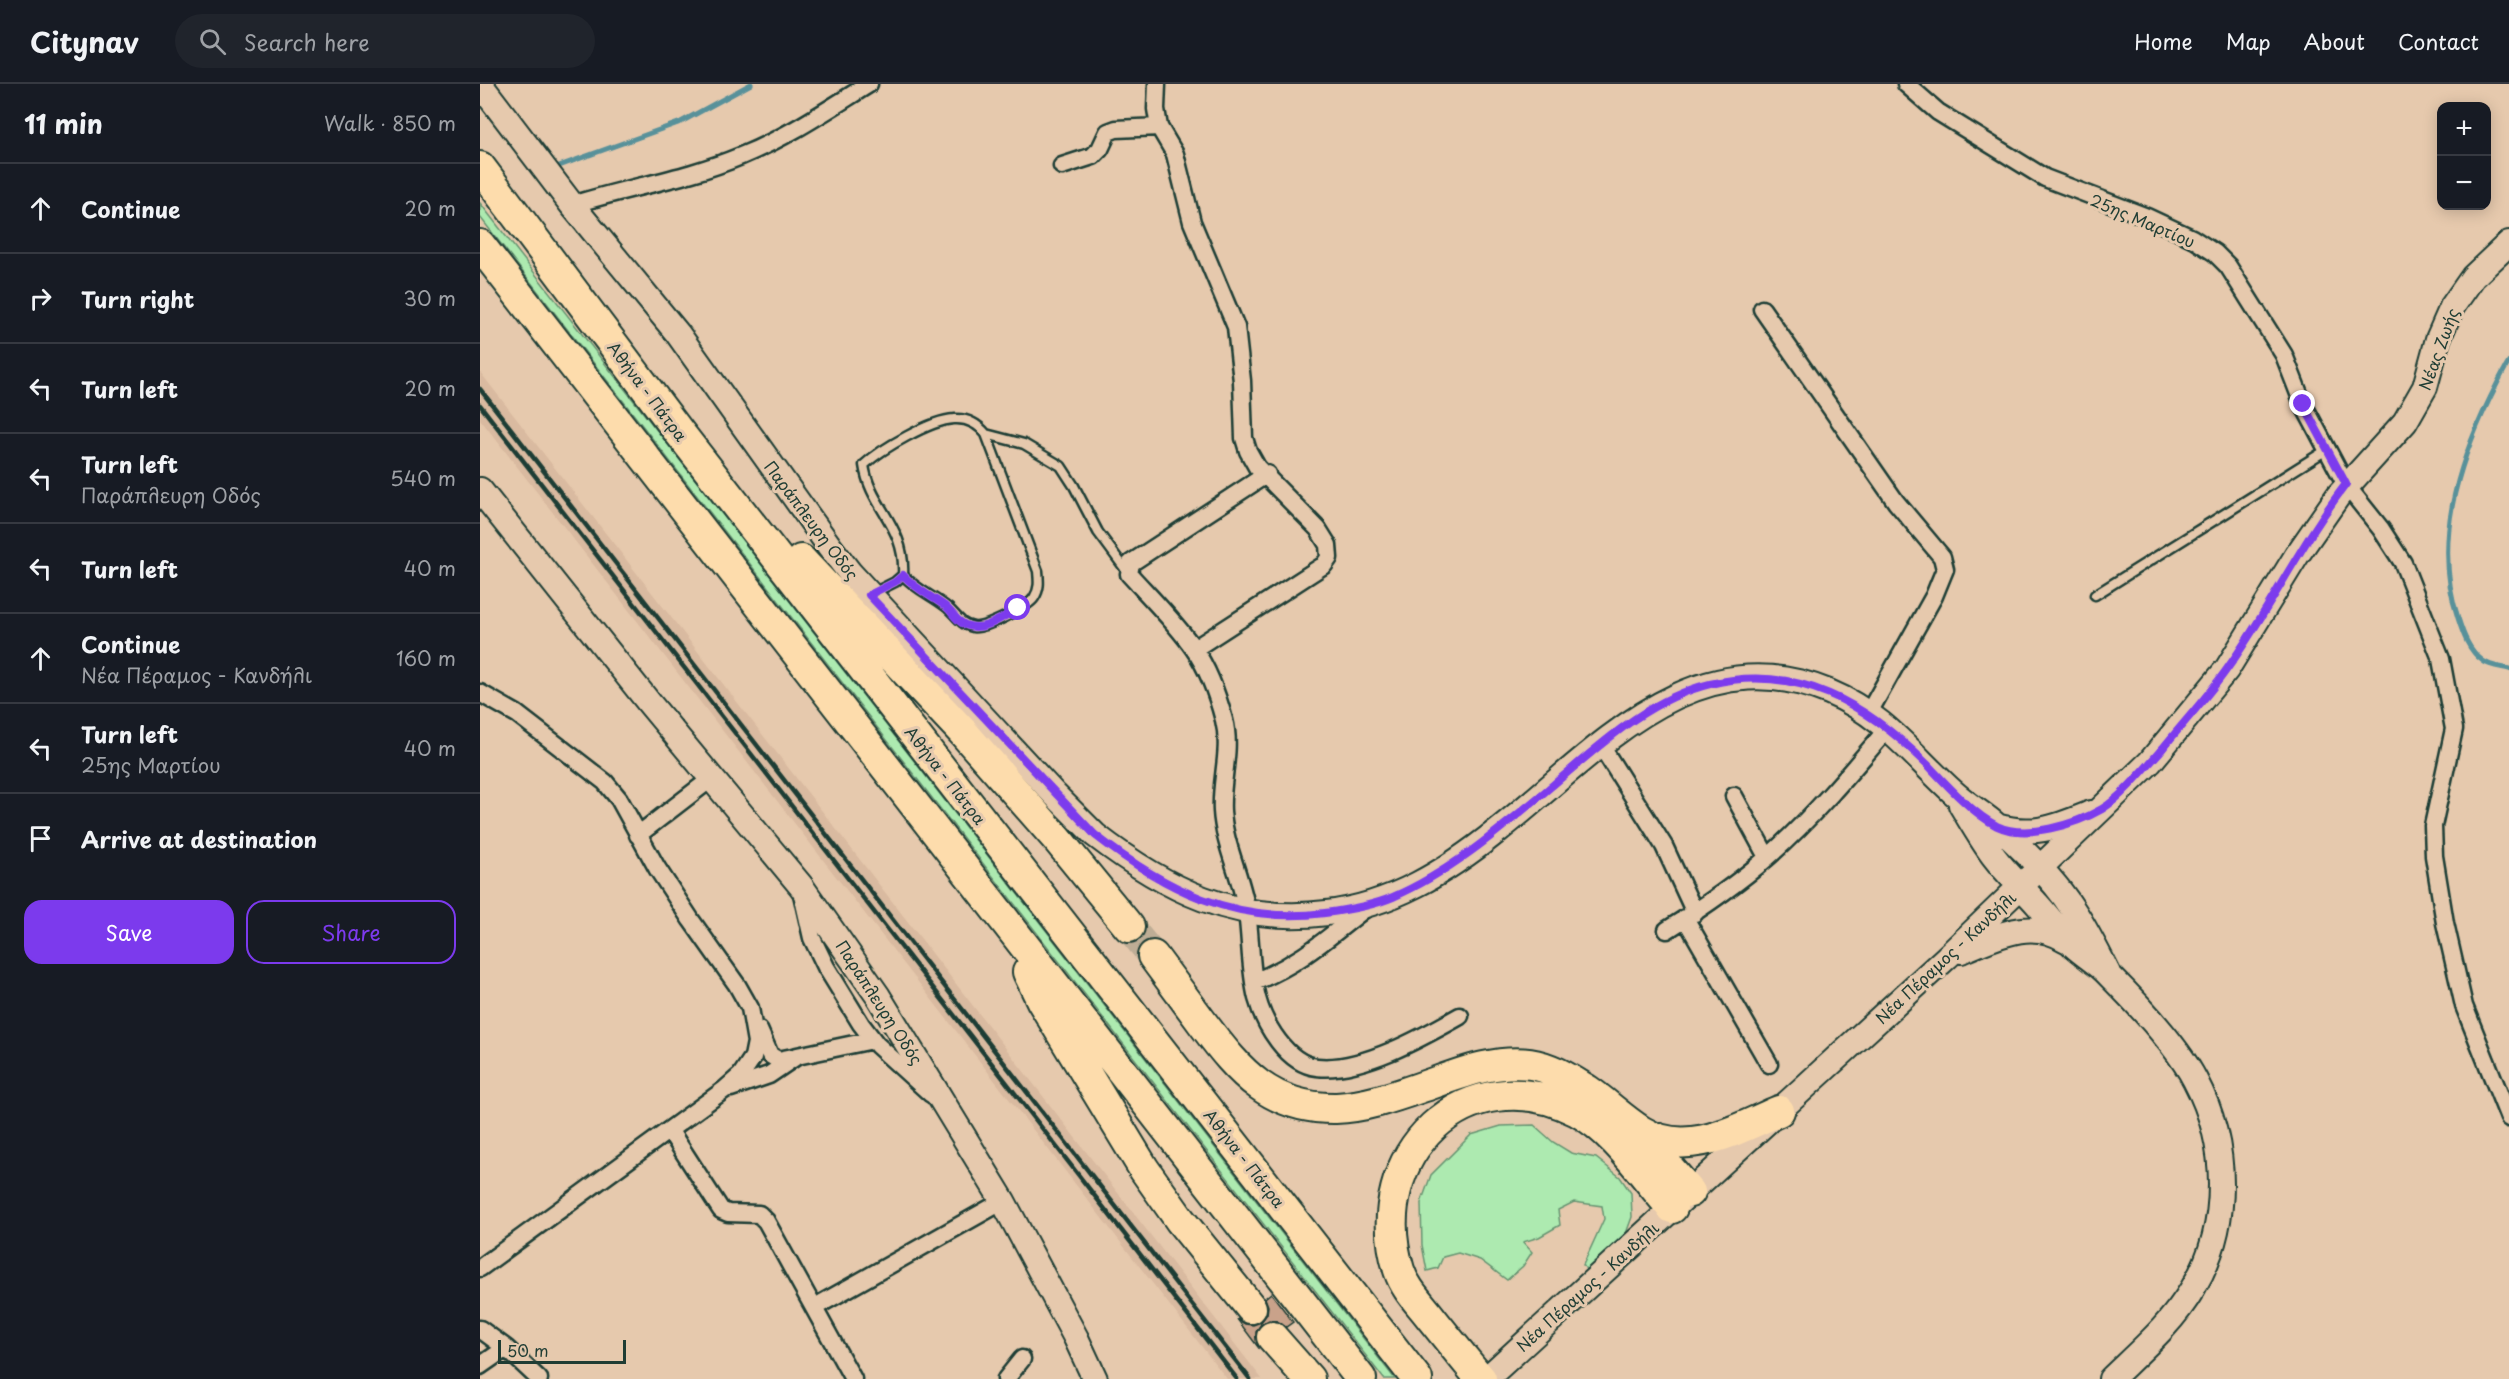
<!DOCTYPE html>
<meta charset="utf-8">
<style>
body{margin:0;font-family:"Playpen Sans",sans-serif;background:#20242c;color:#f1f3f6}
.controls{position:absolute;right:18px;top:18px;display:grid;overflow:hidden;border-radius:12px;box-shadow:0 3px 15px #0003}
.controls button{width:54px;height:54px;display:grid;place-items:center;padding:0;border:0;border-bottom:2px solid #363941;background:#171b24;color:#f1f3f6;font:30px sans-serif}
.scale{position:absolute;left:18px;bottom:15px;width:128px;box-sizing:border-box;padding-left:6px;border:3px solid #1f3d34;border-top:0;font-size:16px;line-height:21px;white-space:nowrap;color:#1f3d34;-webkit-text-stroke:4px #e6c9ad;paint-order:stroke}
.stop{position:absolute;width:18px;height:18px;margin:-14px;border:4px solid #7c3aed;border-radius:50%;background:#fff}
.stop.end{background:#7c3aed;border-color:#fff;box-shadow:0 2px 6px #0008}
.list{margin:0;padding:0;list-style:none}
h2{display:flex;justify-content:space-between;align-items:center;height:78px;margin:0;padding:0 24px;font-size:26px}
h2 small{font-size:20px;font-weight:400;color:#9ea1a6}
.list li{display:grid;grid-template-columns:39px 1fr auto;gap:18px;align-items:center;box-sizing:border-box;height:90px;padding:0 24px;border-top:2px solid #363941}
.list b{display:block;font-size:22px;white-space:nowrap}
.list p{margin:0;font-size:20px;white-space:nowrap;color:#9ea1a6}
.list em{font-size:20px;font-style:normal;color:#9ea1a6}
.actions{display:flex;gap:12px;padding:18px 24px}
.actions a{flex:1;padding:14px 0;border:2px solid #7c3aed;border-radius:18px;text-align:center;font-size:21px;color:#7c3aed}
.actions .main{background:#7c3aed;color:#fff}
.icon{flex:none;width:33px;height:33px;fill:none;stroke:currentColor;stroke-width:2;stroke-linecap:round;stroke-linejoin:round}
.map{position:relative;flex:none;width:2029px;height:1295px;overflow:hidden}
header{display:flex;align-items:center;gap:36px;box-sizing:border-box;height:84px;padding:0 30px;background:#171b24;border-bottom:2px solid #363941}
header strong{font-size:28px}
nav{display:flex;gap:33px;margin-inline-start:auto;font-size:21px}
.search{width:420px;height:54px;background:#20242c;display:flex;align-items:center;gap:15px;box-sizing:border-box;padding:0 21px;border-radius:33px;color:#9ea1a6;font-size:22px}
main{display:flex}
aside{flex:1;background:#171b24}
.map>svg:first-child{display:block}
.built{fill:#d9baa0}
.green{fill:#adeab0;stroke:#669472;stroke-width:1.5}
.lines{fill:none;stroke-linecap:round;stroke-linejoin:round}
.stream{stroke:#59919a;stroke-width:5}
.building{fill:#c9a28a;stroke:#1f3d34;stroke-width:1.5}
.highway-tunnel{stroke:#bead95;stroke-width:30;stroke-dasharray:30 15;stroke-linecap:butt}
.lane-casing{stroke:#1f3d34;stroke-width:13}
.street-casing{stroke:#1f3d34;stroke-width:21}
.secondary-casing{stroke:#1f3d34;stroke-width:28}
.highway-casing{stroke:#1f3d34;stroke-width:34}
.lane{stroke:#e6c9ad;stroke-width:8}
.street{stroke:#e6c9ad;stroke-width:16}
.secondary{stroke:#e6c9ad;stroke-width:24}
.highway{stroke:#fddcac;stroke-width:30}
.rail{stroke:#1f3d34;stroke-width:4.5}
.route{stroke:#7c3aed;stroke-width:8}
.labels{text-anchor:middle;dominant-baseline:central;stroke-width:6;stroke-linejoin:round;paint-order:stroke}
.street-label{font-size:16px;fill:#1f3d34;stroke:#e6c9ad}
</style>
<header>
<strong>Citynav</strong>
<div class="search"><svg class="icon" aria-label="search" viewBox="0 0 24 24"><circle cx="10" cy="10" r="6"/><path d="M15 15l6 6"/></svg>Search here</div>
<nav><a>Home</a><a>Map</a><a>About</a><a>Contact</a></nav>
</header>
<main>
<aside>
<h2>11 min<small>Walk · 850 m</small></h2>
<ul class="list">
<li><svg class="icon" aria-label="ahead" viewBox="0 0 24 24"><path d="M12 20V5M6 11l6-6 6 6"/></svg><div><b>Continue</b></div><em>20 m</em></li>
<li><svg class="icon" aria-label="right" viewBox="0 0 24 24"><path d="M7 20v-9h11M14 6l5 5-5 5"/></svg><div><b>Turn right</b></div><em>30 m</em></li>
<li><svg class="icon" aria-label="left" viewBox="0 0 24 24"><path d="M17 20v-9H6M10 6l-5 5 5 5"/></svg><div><b>Turn left</b></div><em>20 m</em></li>
<li><svg class="icon" aria-label="left" viewBox="0 0 24 24"><path d="M17 20v-9H6M10 6l-5 5 5 5"/></svg><div><b>Turn left</b><p>Παράπλευρη Οδός</p></div><em>540 m</em></li>
<li><svg class="icon" aria-label="left" viewBox="0 0 24 24"><path d="M17 20v-9H6M10 6l-5 5 5 5"/></svg><div><b>Turn left</b></div><em>40 m</em></li>
<li><svg class="icon" aria-label="ahead" viewBox="0 0 24 24"><path d="M12 20V5M6 11l6-6 6 6"/></svg><div><b>Continue</b><p>Νέα Πέραμος - Κανδήλι</p></div><em>160 m</em></li>
<li><svg class="icon" aria-label="left" viewBox="0 0 24 24"><path d="M17 20v-9H6M10 6l-5 5 5 5"/></svg><div><b>Turn left</b><p>25ης Μαρτίου</p></div><em>40 m</em></li>
<li><svg class="icon" aria-label="arrive" viewBox="0 0 24 24"><path d="M6 21V4h12l-3 4 3 4H6"/></svg><div><b>Arrive at destination</b></div></li>
</ul>
<div class="actions"><a class="main">Save</a><a>Share</a></div>
</aside>
<div class="map">
<svg width="2029" height="1295" viewBox="0 0 2029 1295">
<rect width="100%" height="100%" fill="#e6c9ad"/>
<filter id="ink" filterUnits="userSpaceOnUse"><feTurbulence type="fractalNoise" baseFrequency=".0167" numOctaves="2"/><feDisplacementMap in="SourceGraphic" scale="12" xChannelSelector="R" yChannelSelector="G"/><feConvolveMatrix kernelMatrix="1 2 1 2 8 2 1 2 1" color-interpolation-filters="sRGB"/></filter>
<g filter="url(#ink)">
<path class="built" d="M0 288 363 754 782 1295H747L0 335Z"/>
<path class="green" d="M0 119 915 1295H904L0 133Z
M1054 1041 1073 1058 1091 1069 1116 1074 1140 1093 1151 1109 1152 1133 1144 1155 1107 1187 1103 1181 1124 1135 1122 1122 1094 1118 1078 1126 1080 1141 1059 1153 1043 1158 1052 1168 1043 1182 1027 1196 1000 1176 978 1169 963 1173 958 1184 947 1187 942 1161 941 1119 951 1091 991 1051 1021 1042Z"/>
<g class="lines">
<path class="stream" d="M79 82 201 38 271 0
M2029 278C2022 289 2016 302 2010 314 1977 382 1953 460 1978 534 1983 550 1989 567 2003 577 2009 582 2021 583 2029 585"/>
</g>
<path class="building" d="M666 843 675 855 663 858 658 865 653 859 660 856Z
M791 1209 813 1238 806 1243 797 1237 789 1236 781 1240 776 1248 778 1263 757 1235 765 1240 773 1241 781 1238 787 1230 788 1222 785 1214Z"/>
<g class="lines">
<path class="highway-tunnel" d="M649 843 673 872"/>
<defs>
<path id="lane" d="M506 350 544 360 581 382 594 402 618 448 649 490
M391 510 415 498 423 491C426 441 390 424 384 381 401 365 451 336 474 335 488 334 498 340 506 350L558 487C559 497 560 505 554 514 548 523 505 545 493 543 481 541 476 531 468 524 452 511 438 507 423 491
M1615 511 1848 365"/>
<path id="street" d="M677 0 676 25 679 43 695 70 712 138 756 243 762 297 764 354 768 367 777 383 838 445 848 461 849 474 844 481 714 565
M1426 0 1458 28 1565 94 1667 133 1712 154 1735 169 1748 182 1804 271 1823 320 1866 401 1901 445 1923 479 1961 575 1974 645 1953 742 1954 772 1965 839 1984 922 2029 1034
M582 82 613 72 620 65 628 48 636 45 679 43
M92 121C148 103 206 95 261 72 306 54 347 26 389 0
M1282 225 1416 418 1462 473 1465 485 1454 512 1388 630
M787 390 651 479 649 490C669 512 698 541 714 565 728 585 738 613 744 636 752 666 740 697 742 727 744 761 762 794 767 828 771 857 770 886 777 914 784 940 807 980 837 983 881 988 943 953 980 932
M0 609 37 630 125 698 139 715 177 784 211 836 257 901 270 924 276 958 273 973 261 991 244 1006 0 1184
M1120 660 1184 762 1215 829
M1254 712 1287 773
M158 751 232 694
M322 810 332 854 346 883 381 940 397 961 451 1010
M1205 834 1289 980
M1187 846C1222 824 1257 800 1288 773 1332 734 1370 689 1408 644
M774 898C821 879 846 855 886 824
M279 946 290 971 298 976 313 973
M251 1004 289 991 317 972 393 956
M190 1047 241 1126 248 1129 279 1130 286 1137 373 1295
M335 1223 523 1117
M0 1245 26 1264 59 1295
M0 1282 26 1264
M526 1295 542 1275"/>
<path id="secondary" d="M0 0 92 121 198 250 350 463 370 489 575 711 615 751C685 805 756 841 847 829 912 821 966 788 1017 747 1114 671 1211 551 1349 608 1404 631 1432 671 1473 708 1487 721 1504 730 1517 742 1544 766 1573 794 1592 824 1606 845 1617 867 1628 889
M0 406 170 620 321 802 398 912 523 1117 596 1254 615 1295
M1481 721C1492 739 1502 757 1515 774 1528 791 1544 805 1558 821 1570 834 1581 850 1594 862 1605 872 1619 880 1629 891 1656 918 1698 963 1715 996 1749 1060 1751 1141 1713 1204 1693 1239 1660 1267 1631 1295
M1516 742C1554 753 1576 743 1611 729
M1481 867C1516 853 1550 833 1586 856
M1006 1295 1467 873 1670 678 1747 585 1817 471 1858 412 1925 338 1945 303 1958 255 1972 223 1993 193 2029 159"/>
<path id="highway" d="M0 83 199 348 937 1295
M0 161 881 1295
M321 476 482 647 578 756 649 843
M673 872C690 895 707 918 724 941 760 989 791 1025 856 1024 884 1023 913 1013 939 1004 975 992 1012 975 1050 980 1071 983 1089 995 1107 1006 1126 1019 1142 1035 1161 1047 1207 1075 1257 1045 1299 1027
M548 888 562 917 664 1085 700 1136 771 1224
M1157 1047 1210 1108
M792 1253 829 1295
M1001 1295C984 1275 968 1255 952 1235 940 1219 925 1205 919 1186 883 1072 987 970 1097 1027 1136 1048 1163 1092 1192 1124"/>
</defs>
<use href="#lane" class="lane-casing"/>
<use href="#street" class="street-casing"/>
<use href="#secondary" class="secondary-casing"/>
<use href="#highway" class="highway-casing"/>
<use href="#lane" class="lane"/>
<use href="#street" class="street"/>
<use href="#secondary" class="secondary"/>
<use href="#highway" class="highway"/>
<path class="rail" d="M0 305 770 1295
M0 321 757 1295"/>
</g>
</g>
<g class="lines" filter="url(#ink)">
<path class="route" d="M538 524C521 535 497 553 478 536 473 531 470 526 465 522 449 511 437 506 423 491L415 498 389 511 615 751C684 805 755 841 845 829 868 826 892 822 913 813 973 787 1024 742 1073 701 1120 661 1168 615 1230 600 1318 579 1386 620 1447 680 1466 700 1492 729 1517 742 1546 756 1596 740 1622 725 1641 714 1668 681 1683 664 1704 638 1728 612 1747 585 1790 525 1821 459 1866 400L1823 320"/>
</g>
<g class="labels">
<g class="street-label">
<text transform="translate(1663 136) rotate(23)">25ης Μαρτίου</text>
<text transform="translate(1958 265) rotate(-70)">Νέας Ζωής</text>
<text transform="translate(168 307) rotate(53)">Αθήνα - Πάτρα</text>
<text transform="translate(332 436) rotate(53)">Παράπλευρη Οδός</text>
<text transform="translate(466 691) rotate(52)">Αθήνα - Πάτρα</text>
<text transform="translate(1465 873) rotate(-43)">Νέα Πέραμος - Κανδήλι</text>
<text transform="translate(400 918) rotate(57)">Παράπλευρη Οδός</text>
<text transform="translate(765 1074) rotate(52)">Αθήνα - Πάτρα</text>
<text transform="translate(1107 1202) rotate(-42)">Νέα Πέραμος - Κανδήλι</text>
</g>
</g>
</svg>
<div class="controls">
<button>+</button>
<button>−</button>
</div>
<div class="scale">50 m</div>
<div class="stop" style="left:538px;top:524px"></div>
<div class="stop end" style="left:1823px;top:320px"></div>
</div>
</main>
